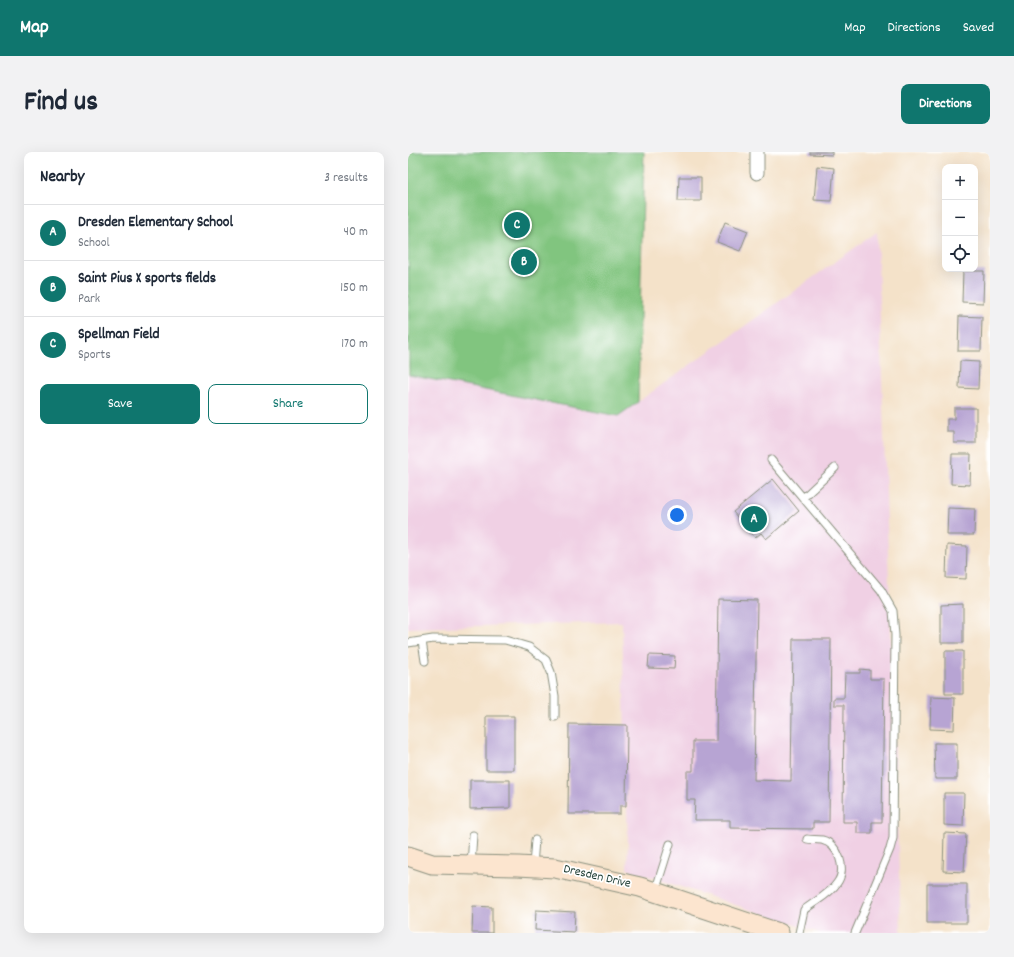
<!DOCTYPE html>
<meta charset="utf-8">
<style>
body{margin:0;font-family:Dekko,sans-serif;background:#f2f2f3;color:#1f2937}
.controls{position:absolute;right:12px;top:12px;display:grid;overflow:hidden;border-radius:8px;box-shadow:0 4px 16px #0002}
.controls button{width:36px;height:36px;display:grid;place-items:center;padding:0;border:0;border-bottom:1px solid #e0e1e3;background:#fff;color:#1f2937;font:20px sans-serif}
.you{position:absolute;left:269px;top:363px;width:14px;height:14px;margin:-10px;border:3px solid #fff;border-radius:50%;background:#1a73e8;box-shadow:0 0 0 6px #1a73e833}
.badge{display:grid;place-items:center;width:26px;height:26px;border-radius:50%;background:#0f766e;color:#fff;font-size:13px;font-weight:700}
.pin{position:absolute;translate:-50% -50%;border:2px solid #fff;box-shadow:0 1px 4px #0006}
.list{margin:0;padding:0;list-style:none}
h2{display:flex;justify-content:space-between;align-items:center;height:52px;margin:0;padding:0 16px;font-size:17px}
h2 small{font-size:13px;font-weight:400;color:#747a83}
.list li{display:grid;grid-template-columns:26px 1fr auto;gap:12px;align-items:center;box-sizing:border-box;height:56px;padding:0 16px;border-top:1px solid #e0e1e3}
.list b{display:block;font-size:15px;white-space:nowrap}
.list p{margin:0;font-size:13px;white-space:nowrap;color:#747a83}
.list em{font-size:13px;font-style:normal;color:#747a83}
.actions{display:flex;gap:8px;padding:12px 16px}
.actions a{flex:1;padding:9px 0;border:1px solid #0f766e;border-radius:8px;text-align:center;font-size:14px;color:#0f766e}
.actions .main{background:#0f766e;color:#fff}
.icon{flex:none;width:22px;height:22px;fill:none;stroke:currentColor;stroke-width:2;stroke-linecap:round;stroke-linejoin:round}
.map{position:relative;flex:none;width:582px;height:781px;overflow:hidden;border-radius:8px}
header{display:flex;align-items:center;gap:24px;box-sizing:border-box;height:56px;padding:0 20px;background:#0f766e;color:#fff}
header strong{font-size:19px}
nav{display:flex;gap:22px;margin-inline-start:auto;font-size:14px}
.intro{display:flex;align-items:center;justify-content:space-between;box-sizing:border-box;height:96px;padding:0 24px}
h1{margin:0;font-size:28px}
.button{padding:10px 18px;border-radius:8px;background:#0f766e;color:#fff;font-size:14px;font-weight:700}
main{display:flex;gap:24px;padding:0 24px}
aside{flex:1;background:#fff;border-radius:8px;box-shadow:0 4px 16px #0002}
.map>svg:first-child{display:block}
.built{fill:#f0d0e4}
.green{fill:#81c57f;stroke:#50815a}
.building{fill:#b7a4d3}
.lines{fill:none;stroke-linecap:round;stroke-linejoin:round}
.lane-casing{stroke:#8a907e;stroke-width:9}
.street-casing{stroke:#8a907e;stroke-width:15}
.secondary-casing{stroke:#8a907e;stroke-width:21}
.lane{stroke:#fff;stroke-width:7}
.street{stroke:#fff;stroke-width:13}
.secondary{stroke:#fce5cf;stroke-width:19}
.labels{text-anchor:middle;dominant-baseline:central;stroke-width:3.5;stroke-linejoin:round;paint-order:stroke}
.street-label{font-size:13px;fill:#1f3d34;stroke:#fff}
</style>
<header>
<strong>Map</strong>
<nav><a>Map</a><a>Directions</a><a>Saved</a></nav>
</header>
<div class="intro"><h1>Find us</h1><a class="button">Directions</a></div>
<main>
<aside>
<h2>Nearby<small>3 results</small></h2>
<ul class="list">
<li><span class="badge">A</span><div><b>Dresden Elementary School</b><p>School</p></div><em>40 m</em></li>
<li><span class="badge">B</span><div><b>Saint Pius X sports fields</b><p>Park</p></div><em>150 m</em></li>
<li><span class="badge">C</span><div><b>Spellman Field</b><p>Sports</p></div><em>170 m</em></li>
</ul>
<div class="actions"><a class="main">Save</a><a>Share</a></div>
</aside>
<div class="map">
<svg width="582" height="781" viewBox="0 0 582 781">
<rect width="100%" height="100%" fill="#fff"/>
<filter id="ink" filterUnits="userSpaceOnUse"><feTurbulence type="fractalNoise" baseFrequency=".025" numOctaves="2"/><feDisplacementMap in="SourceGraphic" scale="8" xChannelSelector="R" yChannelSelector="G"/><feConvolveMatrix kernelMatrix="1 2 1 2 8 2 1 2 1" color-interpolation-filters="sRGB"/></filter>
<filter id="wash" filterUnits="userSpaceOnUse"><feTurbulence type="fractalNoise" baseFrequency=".012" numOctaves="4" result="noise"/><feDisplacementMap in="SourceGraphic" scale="16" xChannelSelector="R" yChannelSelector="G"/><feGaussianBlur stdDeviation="0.9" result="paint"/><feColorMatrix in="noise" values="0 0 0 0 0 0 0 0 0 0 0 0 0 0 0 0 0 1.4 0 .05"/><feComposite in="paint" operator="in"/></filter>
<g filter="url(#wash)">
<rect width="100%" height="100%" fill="#f4e2c9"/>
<path class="built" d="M469 80 493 781H412L219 717 220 692 214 470 0 476V220L1 223 210 264Z"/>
<path class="green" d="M0 0H236L230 250 210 264 1 223Z"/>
<g id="blocks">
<path class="building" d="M402 0H424V3L402 2Z
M409 14 426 16 423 49 406 48Z
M271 25H293V49H270Z
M317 70 340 79 332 99 309 90Z
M555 119H576L575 151 554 150Z
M551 164 574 165 573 199H550Z
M552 209 571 210 570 237 551 236Z
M546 256H568V291H546V280H539V267H546Z
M544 302H563L562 333 543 332Z
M365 327 391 359 358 387 353 381 347 386 325 360Z
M540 356 567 357 566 383H539Z
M539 393 559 394 558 427 538 426Z
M310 447 349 448 346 628 383 629 385 487H423L421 670H405V677L322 676V668H286L287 648H279V619H285V589H308Z
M555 452V491H533V453Z
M537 499H555V542H537Z
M241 503 267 504 266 517 240 516Z
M452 517 462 518V527H476L474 670H464V681H449V670H435L436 553H426V546H436L437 521H452Z
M523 545 547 546 546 578 522 577Z
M78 564H106V618H78Z
M161 572 219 573 218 654H212V662H160Z
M526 591H549V627H527Z
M62 628H102V656L62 657Z
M536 641H556L555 674 536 673Z
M536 681 558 682 556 720 535 719Z
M519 732H559V771H519Z
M65 754 84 755V781H64Z
M128 758 167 760 166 780 127 778Z"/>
</g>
</g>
<g filter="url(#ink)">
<use href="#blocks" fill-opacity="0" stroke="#8a907e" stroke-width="1"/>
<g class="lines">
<defs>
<path id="lane" d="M363 308 473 438 485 459 487 483 485 686 482 697 447 781
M395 346 427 316
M14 489 17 509
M0 491 25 487 97 488 121 495 138 508 143 520 147 544V565
M63 713 65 683
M125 714 127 688
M247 740 262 692
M391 781 396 758C407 749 421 743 429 731 439 718 431 692 414 688 409 687 403 688 399 687"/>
<path id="street" d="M349 21V0"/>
<path id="secondary" d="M0 704 24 712 110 714 147 716 232 735 371 781"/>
</defs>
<use href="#lane" class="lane-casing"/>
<use href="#street" class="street-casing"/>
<use href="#secondary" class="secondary-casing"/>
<use href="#lane" class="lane"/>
<use href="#street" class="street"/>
<use href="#secondary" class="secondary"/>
</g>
</g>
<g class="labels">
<g class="street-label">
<text transform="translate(189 725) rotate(13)">Dresden Drive</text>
</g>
</g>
</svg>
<div class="controls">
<button>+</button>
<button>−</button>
<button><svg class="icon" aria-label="locate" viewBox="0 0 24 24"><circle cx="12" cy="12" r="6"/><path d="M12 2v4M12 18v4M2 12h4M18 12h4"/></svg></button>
</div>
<div class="you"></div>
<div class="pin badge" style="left:346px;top:367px">A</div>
<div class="pin badge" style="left:116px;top:110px">B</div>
<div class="pin badge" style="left:109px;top:73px">C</div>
</div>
</main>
